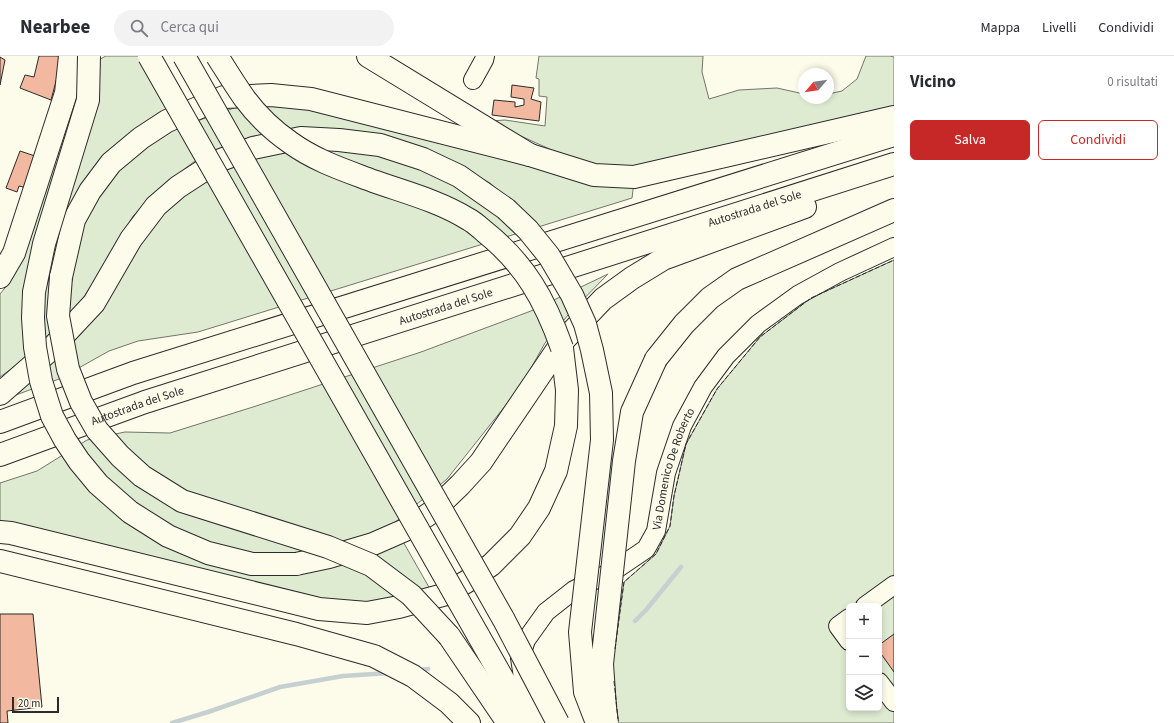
<!DOCTYPE html>
<html lang="it">
<meta charset="utf-8">
<style>
body{margin:0;font-family:"Source Sans 3",sans-serif;background:#f2f2f3;color:#2b2b33}
.controls{position:absolute;right:12px;bottom:12px;display:grid;overflow:hidden;border-radius:6px;box-shadow:0 2px 6px #0003}
.controls button{width:36px;height:36px;display:grid;place-items:center;padding:0;border:0;border-bottom:1px solid #e1e1e2;background:#fff;color:#2b2b33;font:20px sans-serif}
.compass{position:absolute;left:798px;top:12px;width:36px;height:36px;border-radius:50%;background:#fff;box-shadow:0 2px 6px #0003;rotate:241deg}
.scale{position:absolute;left:12px;bottom:10px;width:47px;box-sizing:border-box;padding-left:4px;border:2px solid #2b2b2b;border-top:0;font-size:11px;line-height:14px;white-space:nowrap;color:#2b2b2b;-webkit-text-stroke:3px #fdfbea;paint-order:stroke}
.list{margin:0;padding:0;list-style:none}
h2{display:flex;justify-content:space-between;align-items:center;height:52px;margin:0;padding:0 16px;font-size:17px}
h2 small{font-size:13px;font-weight:400;color:#7c7c81}
.actions{display:flex;gap:8px;padding:12px 16px}
.actions a{flex:1;padding:9px 0;border:1px solid #c62828;border-radius:6px;text-align:center;font-size:14px;color:#c62828}
.actions .main{background:#c62828;color:#fff}
.icon{flex:none;width:22px;height:22px;fill:none;stroke:currentColor;stroke-width:2;stroke-linecap:round;stroke-linejoin:round}
.map{position:relative;flex:none;width:894px;height:667px;overflow:hidden}
header{display:flex;align-items:center;gap:24px;box-sizing:border-box;height:56px;padding:0 20px;background:#fff;border-bottom:1px solid #e1e1e2}
header strong{font-size:19px}
nav{display:flex;gap:22px;margin-inline-start:auto;font-size:14px}
.search{width:280px;height:36px;background:#f2f2f3;display:flex;align-items:center;gap:10px;box-sizing:border-box;padding:0 14px;border-radius:22px;color:#7c7c81;font-size:15px}
main{display:flex}
aside{flex:1;background:#fff}
.map>svg:first-child{display:block}
.green{fill:#deebd1;stroke:#74746e;fill-rule:evenodd}
.lines{fill:none;stroke-linecap:round;stroke-linejoin:round}
.stream{stroke:#c7d0d0;stroke-width:4.5}
.building{fill:#f2b8a0;stroke:#2b2b2b}
.minor-casing{stroke:#2b2b2b;stroke-width:20}
.highway-casing{stroke:#2b2b2b;stroke-width:24}
.minor{stroke:#fdfbea;stroke-width:18}
.highway{stroke:#fdfbea;stroke-width:22}
.highway-bridge-casing{stroke:#2b2b2b;stroke-width:24;stroke-linecap:butt}
.highway-bridge{stroke:#fdfbea;stroke-width:22}
.fence{stroke:#2b2b2b;stroke-width:1;stroke-dasharray:5 2;stroke-linecap:butt}
.labels{text-anchor:middle;dominant-baseline:central;stroke-width:3;stroke-linejoin:round;paint-order:stroke}
.street-label{font-size:12px;fill:#2b2b2b;stroke:#fdfbea}
</style>
<header>
<strong>Nearbee</strong>
<div class="search"><svg class="icon" aria-label="search" viewBox="0 0 24 24"><circle cx="10" cy="10" r="6"/><path d="M15 15l6 6"/></svg>Cerca qui</div>
<nav><a>Mappa</a><a>Livelli</a><a>Condividi</a></nav>
</header>
<main>
<div class="map">
<svg width="894" height="667" viewBox="0 0 894 667">
<rect width="100%" height="100%" fill="#fdfbea"/>
<path class="green" d="M106 0H139L177 72 237 51 276 46 634 126 632 142 198 276 138 285 109 295 59 323 16 339 81 278 120 218 149 171 164 155 209 119 264 97 322 90 363 93 416 107 516 150 490 127 442 100 260 80 195 105 162 130 133 160 100 216 78 250 22 305 0 321V238L5 232 22 200 74 17Z
M539 0H703L702 16 709 43 739 34 777 32 804 38V42H828V38L842 35 857 23 866 0H890L894 1V55L649 110 614 111 593 108 556 96 499 70 491 65 505 64 545 70 547 41 539 40V23L536 22Z
M894 204V667H618L612 609 624 526 656 498 670 470 674 440 686 388 717 333 760 281 811 242ZM849 550H879V652H849Z
M608 218 568 259 545 287 521 330 447 423 393 468 430 533 375 545 355 547 299 542 0 469V427L37 415 87 384 125 376 170 377 253 351 421 296 531 255Z"/>
<g class="lines">
<path class="stream" d="M635 565 646 554 681 511
M418 614 428 613
M172 667 208 656 280 631 343 620 389 617"/>
</g>
<path class="building" d="M39 0H61V7L51 44 20 32 25 19 34 21Z
M0 1 5 4 0 29Z
M512 29 534 32 531 43 541 46 539 65 492 59 494 44 515 46V51L524 49V43L511 41Z
M20 95 38 101 27 132 19 130 17 136 6 132Z
M0 558H33L42 651 7 655 8 667H0Z
M894 578V616L879 595V589Z"/>
<g class="lines">
<defs>
<g id="minor">
<path d="M473 24 484 4 485 0"/>
<path d="M865 550 894 529"/>
<path d="M849 562 838 570 849 585"/>
<path d="M879 626 894 646"/>
<path id="s1" d="M545 667 524 628 520 602 526 584 546 556 574 534 615 514 646 493 656 475 666 417 682 370 703 331 726 300 758 268 798 239 840 216 894 191"/>
</g>
<g id="highway">
<path d="M368 0 530 99 594 119 634 121 894 61"/>
<path d="M0 221 14 197 66 37 70 0"/>
<path d="M61 221 74 164 90 135 111 107 141 82 167 65 224 41 271 39 311 43 530 99"/>
<path d="M656 303 684 268 710 242 737 223 894 154"/>
<path d="M0 338 49 295 94 247 131 183 156 150 178 131 218 105 253 92 301 82 339 84 380 89 423 103 459 120 506 153"/>
<path d="M0 366 133 317 894 79"/>
<path id="s2" d="M0 399 145 346 894 108"/>
<path d="M0 476 11 477 319 553 367 557 399 551 443 539 466 526 491 509 520 480 539 452 556 415 566 370 567 334 562 292"/>
<path d="M0 505 296 578 374 600 413 620 449 647 469 667"/>
<path d="M296 508 329 501 373 488 405 474 432 456 460 429 481 406 563 285 603 243 632 222 663 203 805 151"/>
<path d="M478 579 528 667"/>
<path d="M449 580 508 667"/>
</g>
</defs>
<use href="#minor" class="minor-casing"/>
<use href="#highway" class="highway-casing"/>
<use href="#minor" class="minor"/>
<use href="#highway" class="highway"/>
<defs>
<path id="highway-bridge" d="M89 0 88 44 44 188 34 236 33 262 35 291 41 325 52 360 65 384 79 405 98 428 130 456 168 480 208 497 252 508H296
M149 0 478 579
M184 0 504 564 558 667
M217 0C226 14 235 29 245 43 257 59 275 76 291 87 316 105 344 114 373 125 404 136 439 145 468 163 474 166 479 171 485 176 525 208 545 244 562 292
M506 153 528 174 549 200 572 239 585 268 592 294 601 337 602 384 580 576 585 636 597 667
M61 221 58 260 68 313 81 346 97 374 120 400 142 420 182 445 328 491 371 509 411 539 449 580
M607 667 605 651 602 608 624 405 632 356 656 303"/>
</defs>
<use href="#highway-bridge" class="highway-bridge-casing"/>
<use href="#highway-bridge" class="highway-bridge"/>
<path class="fence" d="M615 593 624 526 656 498 670 470 674 440 686 388 717 333 760 281 811 242 894 204
M614 625 618 663"/>
</g>
<g class="labels">
<g class="street-label">
<text stroke="none"><textPath href="#s2" startOffset="794">Autostrada del Sole</textPath></text>
<text stroke="none"><textPath href="#s2" startOffset="470">Autostrada del Sole</textPath></text>
<text stroke="none"><textPath href="#s2" startOffset="146">Autostrada del Sole</textPath></text>
<text stroke="none"><textPath href="#s1" startOffset="328">Via Domenico De Roberto</textPath></text>
</g>
</g>
</svg>
<div class="controls">
<button>+</button>
<button>−</button>
<button><svg class="icon" aria-label="layers" viewBox="0 0 24 24"><path d="M12 4l9 5-9 5-9-5zM3 14l9 5 9-5"/></svg></button>
</div>
<svg class="compass" viewBox="-18 -18 36 36"><path d="M0-13l5 13h-10z" fill="#e53935"/><path d="M0 13l5-13h-10z" fill="#7c7c81"/></svg>
<div class="scale">20 m</div>
</div>
<aside>
<h2>Vicino<small>0 risultati</small></h2>
<ul class="list">
</ul>
<div class="actions"><a class="main">Salva</a><a>Condividi</a></div>
</aside>
</main>
